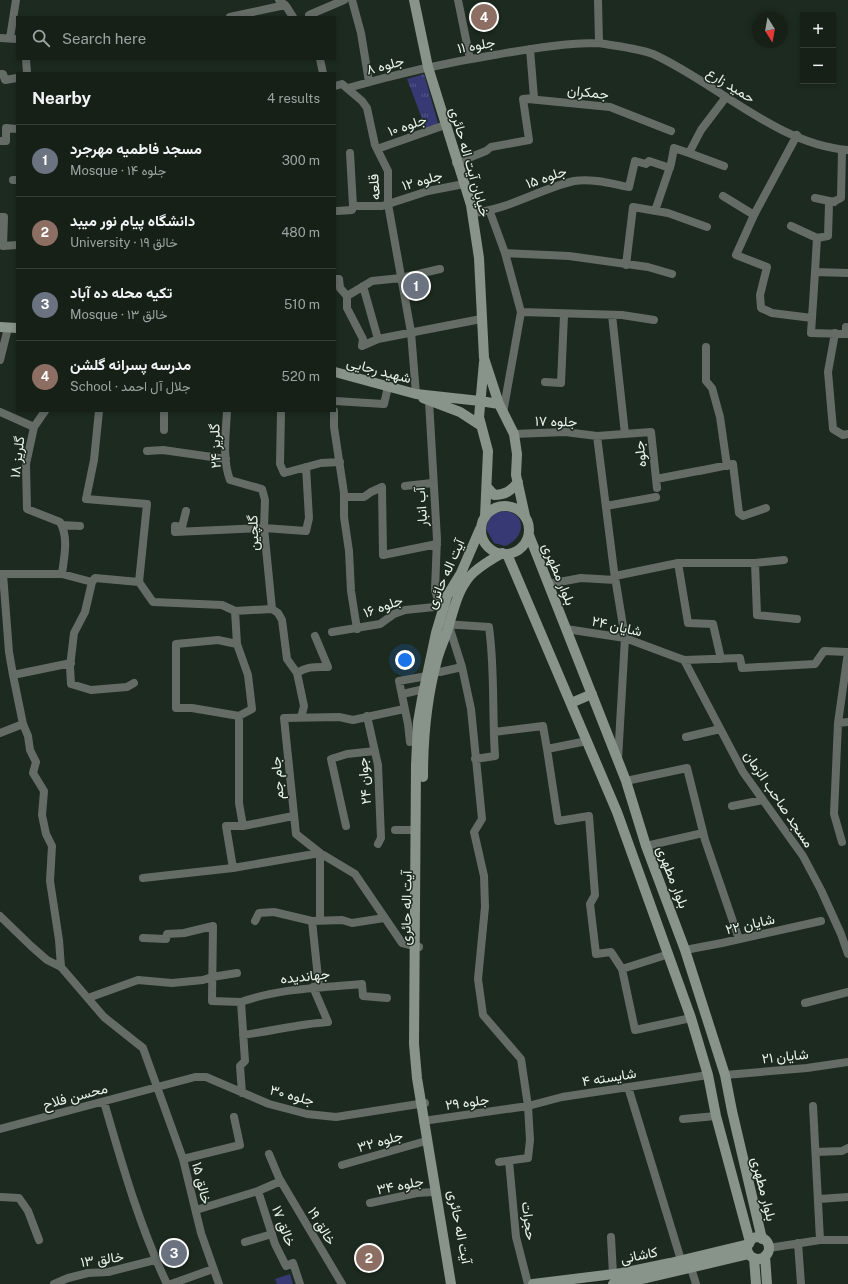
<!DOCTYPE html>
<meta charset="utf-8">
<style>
body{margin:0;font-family:"Public Sans",Vazirmatn,sans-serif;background:#1f2820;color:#f1f3f6}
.controls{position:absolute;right:12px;top:12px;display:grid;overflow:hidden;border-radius:0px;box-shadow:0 2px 6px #0003}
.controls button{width:36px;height:36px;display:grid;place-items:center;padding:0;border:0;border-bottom:1px solid #353e36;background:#162017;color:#f1f3f6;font:20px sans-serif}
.compass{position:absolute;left:752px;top:12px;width:36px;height:36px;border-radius:50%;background:#162017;box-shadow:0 2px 6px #0003;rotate:169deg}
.you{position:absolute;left:405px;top:660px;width:14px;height:14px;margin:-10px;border:3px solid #fff;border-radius:50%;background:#1a73e8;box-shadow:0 0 0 6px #1a73e833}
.badge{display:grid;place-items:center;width:26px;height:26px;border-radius:50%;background:#a8b0fc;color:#fff;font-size:13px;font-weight:700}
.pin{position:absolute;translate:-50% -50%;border:2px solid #fff;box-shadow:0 1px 4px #0006}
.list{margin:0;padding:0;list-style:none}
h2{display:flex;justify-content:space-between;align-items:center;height:52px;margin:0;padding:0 16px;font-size:17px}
h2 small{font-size:13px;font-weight:400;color:#9ea3a1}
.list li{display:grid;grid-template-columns:26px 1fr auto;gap:12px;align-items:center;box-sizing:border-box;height:72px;padding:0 16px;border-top:1px solid #353e36}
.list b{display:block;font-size:15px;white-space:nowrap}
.list p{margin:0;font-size:13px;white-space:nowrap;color:#9ea3a1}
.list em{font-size:13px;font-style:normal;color:#9ea3a1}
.icon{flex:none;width:22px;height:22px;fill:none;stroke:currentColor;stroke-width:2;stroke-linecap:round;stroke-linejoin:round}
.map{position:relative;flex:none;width:848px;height:1284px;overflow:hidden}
.search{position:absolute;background:#162017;box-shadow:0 2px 6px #0003;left:16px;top:16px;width:320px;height:44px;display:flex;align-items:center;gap:10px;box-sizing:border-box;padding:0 14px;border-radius:0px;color:#9ea3a1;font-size:15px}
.panel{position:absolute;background:#162017;box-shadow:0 2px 6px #0003;left:16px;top:72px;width:320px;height:340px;border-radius:0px}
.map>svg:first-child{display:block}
.grass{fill:#373974}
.park{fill:url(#park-tufts)}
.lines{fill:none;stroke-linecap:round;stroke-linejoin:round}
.street{stroke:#656c66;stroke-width:8}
.secondary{stroke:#88938a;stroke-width:10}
.labels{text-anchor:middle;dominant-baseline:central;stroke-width:3;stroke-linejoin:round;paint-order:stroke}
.street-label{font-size:14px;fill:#eaf3eb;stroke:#1d2a1f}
</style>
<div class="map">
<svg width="848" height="1284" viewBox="0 0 848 1284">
<defs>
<pattern id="park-tufts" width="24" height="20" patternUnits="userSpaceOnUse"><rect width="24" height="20" fill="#373974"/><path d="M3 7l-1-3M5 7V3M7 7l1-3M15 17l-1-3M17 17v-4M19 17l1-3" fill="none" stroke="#545688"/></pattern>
</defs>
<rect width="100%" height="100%" fill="#1d2a1f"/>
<path class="grass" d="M504 511C528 513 525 539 505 546L494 543 486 529C488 519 492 513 504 511Z
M290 1274 293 1284H277L275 1279Z"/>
<path class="park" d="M424 74 438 123 426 129 407 79Z"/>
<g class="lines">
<path class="street" d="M279 0 286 6 293 17
M352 0 361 33 369 82
M458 0 470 59
M230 17 285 5
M310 17 309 15 344 0
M0 38 17 39
M10 38 16 0
M599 43C615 46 638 48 653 54 717 83 776 144 848 150
M26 59 27 73
M320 59 323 73
M0 74H3L5 80 17 78
M335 86 342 84 362 101 367 108 375 145 388 171V204L411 332 416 394
M348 88C396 74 444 63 494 55 530 49 562 43 599 43L598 0
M528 99 610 107 671 131
M797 135 754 215 736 255 767 267 760 295 761 308 772 313 812 318
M0 141H6V128L17 129
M377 149 445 125
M842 150 841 198 829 204 828 236 817 238 815 272 848 273
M350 153 353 206
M689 153 724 166
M456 163 486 151 491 147 529 140 523 99 534 98 530 49
M13 180H17
M723 196 754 215
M815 198 834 202
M337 211 352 210 353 206H382L428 191 464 184
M655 211 671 164 674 148 689 153 701 130 726 97
M490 212 505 253 521 312 503 413
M472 213C508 210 539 189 574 181 592 178 613 184 629 187L635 161 646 164 649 161 670 168
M0 217H4L3 246 17 245
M791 226 817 238
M505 253 569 256 648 267 672 274
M626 265 633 207 668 213 707 227
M815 272 811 333 846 334V327
M335 279H339L340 288 347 296V308L363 339 362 346 378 339 481 319
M363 286 378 339
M347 296 372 281 401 278 440 269
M521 312 622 315 654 320
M612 315 625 434
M835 333 828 372 833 429 843 435 848 434
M706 347V381L712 388 720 417 727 466
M0 360 8 328
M545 382 561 383 564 315
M335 401 384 404 388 387
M429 401 437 539 435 590 439 604 448 607
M45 411 34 427 26 464 27 509 60 522C69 538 64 557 62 574L92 582
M99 411 94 460 86 499 147 504 139 582 153 602 222 605 235 611 272 609 278 613 282 620 287 659 297 673
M227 411C226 433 222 459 230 480L262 489 265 500 264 528 272 609
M281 411 280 464 284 473 321 463 340 462
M334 411V427L344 493V517L349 551 351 591 357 629
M0 412 34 427
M164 430V411
M514 434 565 432 597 436 651 432 657 488
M597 436 614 571 625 638 618 759
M147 451 163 450 226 459
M699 471 733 464 739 513 743 516 766 508
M656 479 703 470
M405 486 432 483
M344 497H364L371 492 382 487 383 555 437 544
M606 506 656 497
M186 511 182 527 175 526V532L264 528 306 531 309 518 306 467
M62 525 80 526
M678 563 688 623 713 624 721 659
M755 563 757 615 797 619
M0 574H62
M3 574 9 652 13 675 71 663
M615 576 678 563H755L784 560
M548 584 581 578 615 580
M235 611 237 644 248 675 252 709 239 716 192 708H176V644L218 640 237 644
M444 624 489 627C495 670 492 713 495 756L475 759
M449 626 462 667 471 709 482 819 474 832 484 876 485 907 478 979 483 1015 521 1059 528 1106 530 1140 528 1158 499 1162
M566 629 625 638 684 660 740 658 742 668 815 664 824 651 847 652
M332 632 380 624 394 614 405 610 444 606
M848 652 838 723 848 722
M684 660 743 772 803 856 821 890 841 934 848 954
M440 672 462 667
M134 683 127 687 91 690 71 684 70 667 74 633 85 612 92 582 95 578 139 582
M407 693 424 689
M404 709 353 720 339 717 284 718 296 834 320 853 355 874 402 943 419 947
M239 716V803L243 826
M367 716 378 765 381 838 378 844
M301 718 304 706 297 673C307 666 316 667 328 667L315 636
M838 723 834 814 842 842
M23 724 28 736 30 750 36 762 33 773 44 791 42 815 46 834 52 846 50 881 59 940 61 967
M494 732 543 726 547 749 587 741
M0 733 23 724 13 675
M686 737 720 729
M410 742 408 724 399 681 427 676
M547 749 558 821 589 816 595 895 590 904 596 954 611 952 622 969 635 1030 691 1018
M626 781 687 768 705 840 739 939
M732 806 763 800
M293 816 243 826H226L233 868 320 853V920
M346 826 331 759 347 754 375 751
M395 830H416
M646 846 703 833
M143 878 233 868
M0 916 31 946 47 960 61 967 104 1017 143 1048 183 1159 201 1233 219 1284
M255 921 259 913 274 912 312 921
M143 938 166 939 167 934 184 933 213 926 212 1001 241 1002
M685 950 722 943 821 921
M622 969 669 954
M319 987 312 921 342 920 352 923 384 918
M88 998 138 980 172 983 203 980 212 977 237 973
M805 1003 848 992
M243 1035C272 1031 299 1024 328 1022L313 987
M725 1075 807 1068 848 1062
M628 1087 681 1260 691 1268 696 1284
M242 1093 240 1066 245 1061 241 1002C280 988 320 988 362 984L363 996 387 998
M104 1102C122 1164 139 1225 167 1284
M813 1106 820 1240
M683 1119 716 1116
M423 1121 528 1106 562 1097 708 1075
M0 1129 195 1077H206L269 1104 307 1114 336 1117 425 1103
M816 1152 842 1151 848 1148
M269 1154 279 1178 342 1284
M183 1159 240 1145 234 1117
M509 1161 516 1237 528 1284
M342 1165 426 1141
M258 1191 275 1244 286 1266 293 1263 300 1284
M0 1197 19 1198 28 1211 39 1240
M819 1199 848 1197
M370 1203 417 1193 434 1192
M196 1210 258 1191 281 1181
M611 1237 613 1274
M245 1242 272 1234
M798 1243 801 1284
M769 1248 820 1240H848
M54 1284 68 1278 88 1273 108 1272 155 1260
M171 1284 213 1269"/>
<path class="secondary" d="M414 0 428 67 471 205 479 258 484 358 499 404 514 434 517 454 516 475 525 516
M0 327 17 328
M484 362 479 417 488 451 485 517
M335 372 416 394 480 401 499 404
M423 398 460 412 480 425
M487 487 494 495C505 495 511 491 518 482
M481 530a24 24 0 1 1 48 0a24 24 0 1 1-48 0Z
M529 535 626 781 646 846 685 950 725 1075 732 1111 762 1239
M507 554 617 812 691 1018 708 1075 716 1116 750 1242
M571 703 592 694
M423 777C423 739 427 697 437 660 440 648 446 637 449 625 454 608 458 590 470 576 479 566 491 560 502 553
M747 1248a11 11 0 1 1 22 0a11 11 0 1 1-22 0Z
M765 1256 767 1284
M754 1258 756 1284
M451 1284 417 1078 414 1044 416 765 418 722 422 699 436 633 447 596 461 573 480 529
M533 1284 622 1273 670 1263 749 1244
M613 1284 647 1278 749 1254"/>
</g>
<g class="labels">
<g class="street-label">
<text transform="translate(476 45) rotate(-10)">جلوه ۱۱</text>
<text transform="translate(385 65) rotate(-15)">جلوه ۸</text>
<text transform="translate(731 85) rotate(32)">حمید زارع</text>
<text transform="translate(588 92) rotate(6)">جمکران</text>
<text transform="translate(407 125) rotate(-19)">جلوه ۱۰</text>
<text transform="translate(470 162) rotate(74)">خیابان آیت اله حائری</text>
<text transform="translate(546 177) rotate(-19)">جلوه ۱۵</text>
<text transform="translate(422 180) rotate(-16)">جلوه ۱۲</text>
<text transform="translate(374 187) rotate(-94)">قلعه</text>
<text transform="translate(379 370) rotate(15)">شهید رجایی</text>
<text transform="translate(556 421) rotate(1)">جلوه ۱۷</text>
<text transform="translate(215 446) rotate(-92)">گلریز ۲۴</text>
<text transform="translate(640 454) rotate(-96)">جلوه</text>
<text transform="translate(17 457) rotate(-83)">گلریز ۱۸</text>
<text transform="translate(421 507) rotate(-94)">آب انبار</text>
<text transform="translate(253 533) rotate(-92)">گلچین</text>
<text transform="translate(445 574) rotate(-66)">آیت اله حائری</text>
<text transform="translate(559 574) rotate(68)">بلوار مطهری</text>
<text transform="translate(383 606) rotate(-20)">جلوه ۱۶</text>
<text transform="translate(617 626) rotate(13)">شایان ۲۴</text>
<text transform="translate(277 778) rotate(-95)">جام جم</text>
<text transform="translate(364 781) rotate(-95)">جوان ۲۴</text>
<text transform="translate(779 799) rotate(56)">مسجد صاحب الزمان</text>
<text transform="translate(673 877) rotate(69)">بلوار مطهری</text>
<text transform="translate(406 908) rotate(-89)">آیت اله حائری</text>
<text transform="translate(750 924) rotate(-13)">شایان ۲۲</text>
<text transform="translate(305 976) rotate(-6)">جهاندیده</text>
<text transform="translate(785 1056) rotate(-6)">شایان ۲۱</text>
<text transform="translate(609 1077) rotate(-9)">شایسته ۴</text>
<text transform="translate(292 1095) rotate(15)">جلوه ۳۰</text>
<text transform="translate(75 1096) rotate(-15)">محسن فلاح</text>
<text transform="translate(467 1102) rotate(-8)">جلوه ۲۹</text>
<text transform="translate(380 1141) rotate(-16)">جلوه ۳۲</text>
<text transform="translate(202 1183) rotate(76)">خالق ۱۵</text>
<text transform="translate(400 1185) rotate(-11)">جلوه ۳۴</text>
<text transform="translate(764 1189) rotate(76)">بلوار مطهری</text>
<text transform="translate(529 1221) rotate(83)">حجرات</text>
<text transform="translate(284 1226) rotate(69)">خالق ۱۷</text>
<text transform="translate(322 1226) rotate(59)">خالق ۱۹</text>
<text transform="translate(460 1227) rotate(79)">آیت اله حائری</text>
<text transform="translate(639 1255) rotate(-11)">کاشانی</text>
<text transform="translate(102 1259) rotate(-8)">خالق ۱۳</text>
</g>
</g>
</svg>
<div class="controls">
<button>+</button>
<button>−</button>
</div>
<svg class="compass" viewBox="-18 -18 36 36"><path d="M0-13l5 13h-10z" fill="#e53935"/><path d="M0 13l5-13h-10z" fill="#9ea3a1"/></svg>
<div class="you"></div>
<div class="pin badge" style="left:416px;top:286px;background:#6b7280">1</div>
<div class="pin badge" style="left:369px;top:1258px;background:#8d6e63">2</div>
<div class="pin badge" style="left:174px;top:1253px;background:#6b7280">3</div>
<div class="pin badge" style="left:484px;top:17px;background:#8d6e63">4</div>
<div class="search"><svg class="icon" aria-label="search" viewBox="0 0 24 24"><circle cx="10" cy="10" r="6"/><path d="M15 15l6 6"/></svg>Search here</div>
<section class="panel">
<h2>Nearby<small>4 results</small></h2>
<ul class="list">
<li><span class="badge" style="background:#6b7280">1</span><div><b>مسجد فاطمیه مهرجرد</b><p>Mosque · جلوه ۱۴</p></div><em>300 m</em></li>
<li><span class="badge" style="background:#8d6e63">2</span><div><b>دانشگاه پیام نور میبد</b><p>University · خالق ۱۹</p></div><em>480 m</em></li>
<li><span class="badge" style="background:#6b7280">3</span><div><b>تکیه محله ده آباد</b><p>Mosque · خالق ۱۳</p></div><em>510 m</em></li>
<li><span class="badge" style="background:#8d6e63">4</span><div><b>مدرسه پسرانه گلشن</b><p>School · جلال آل احمد</p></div><em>520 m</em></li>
</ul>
</section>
</div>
